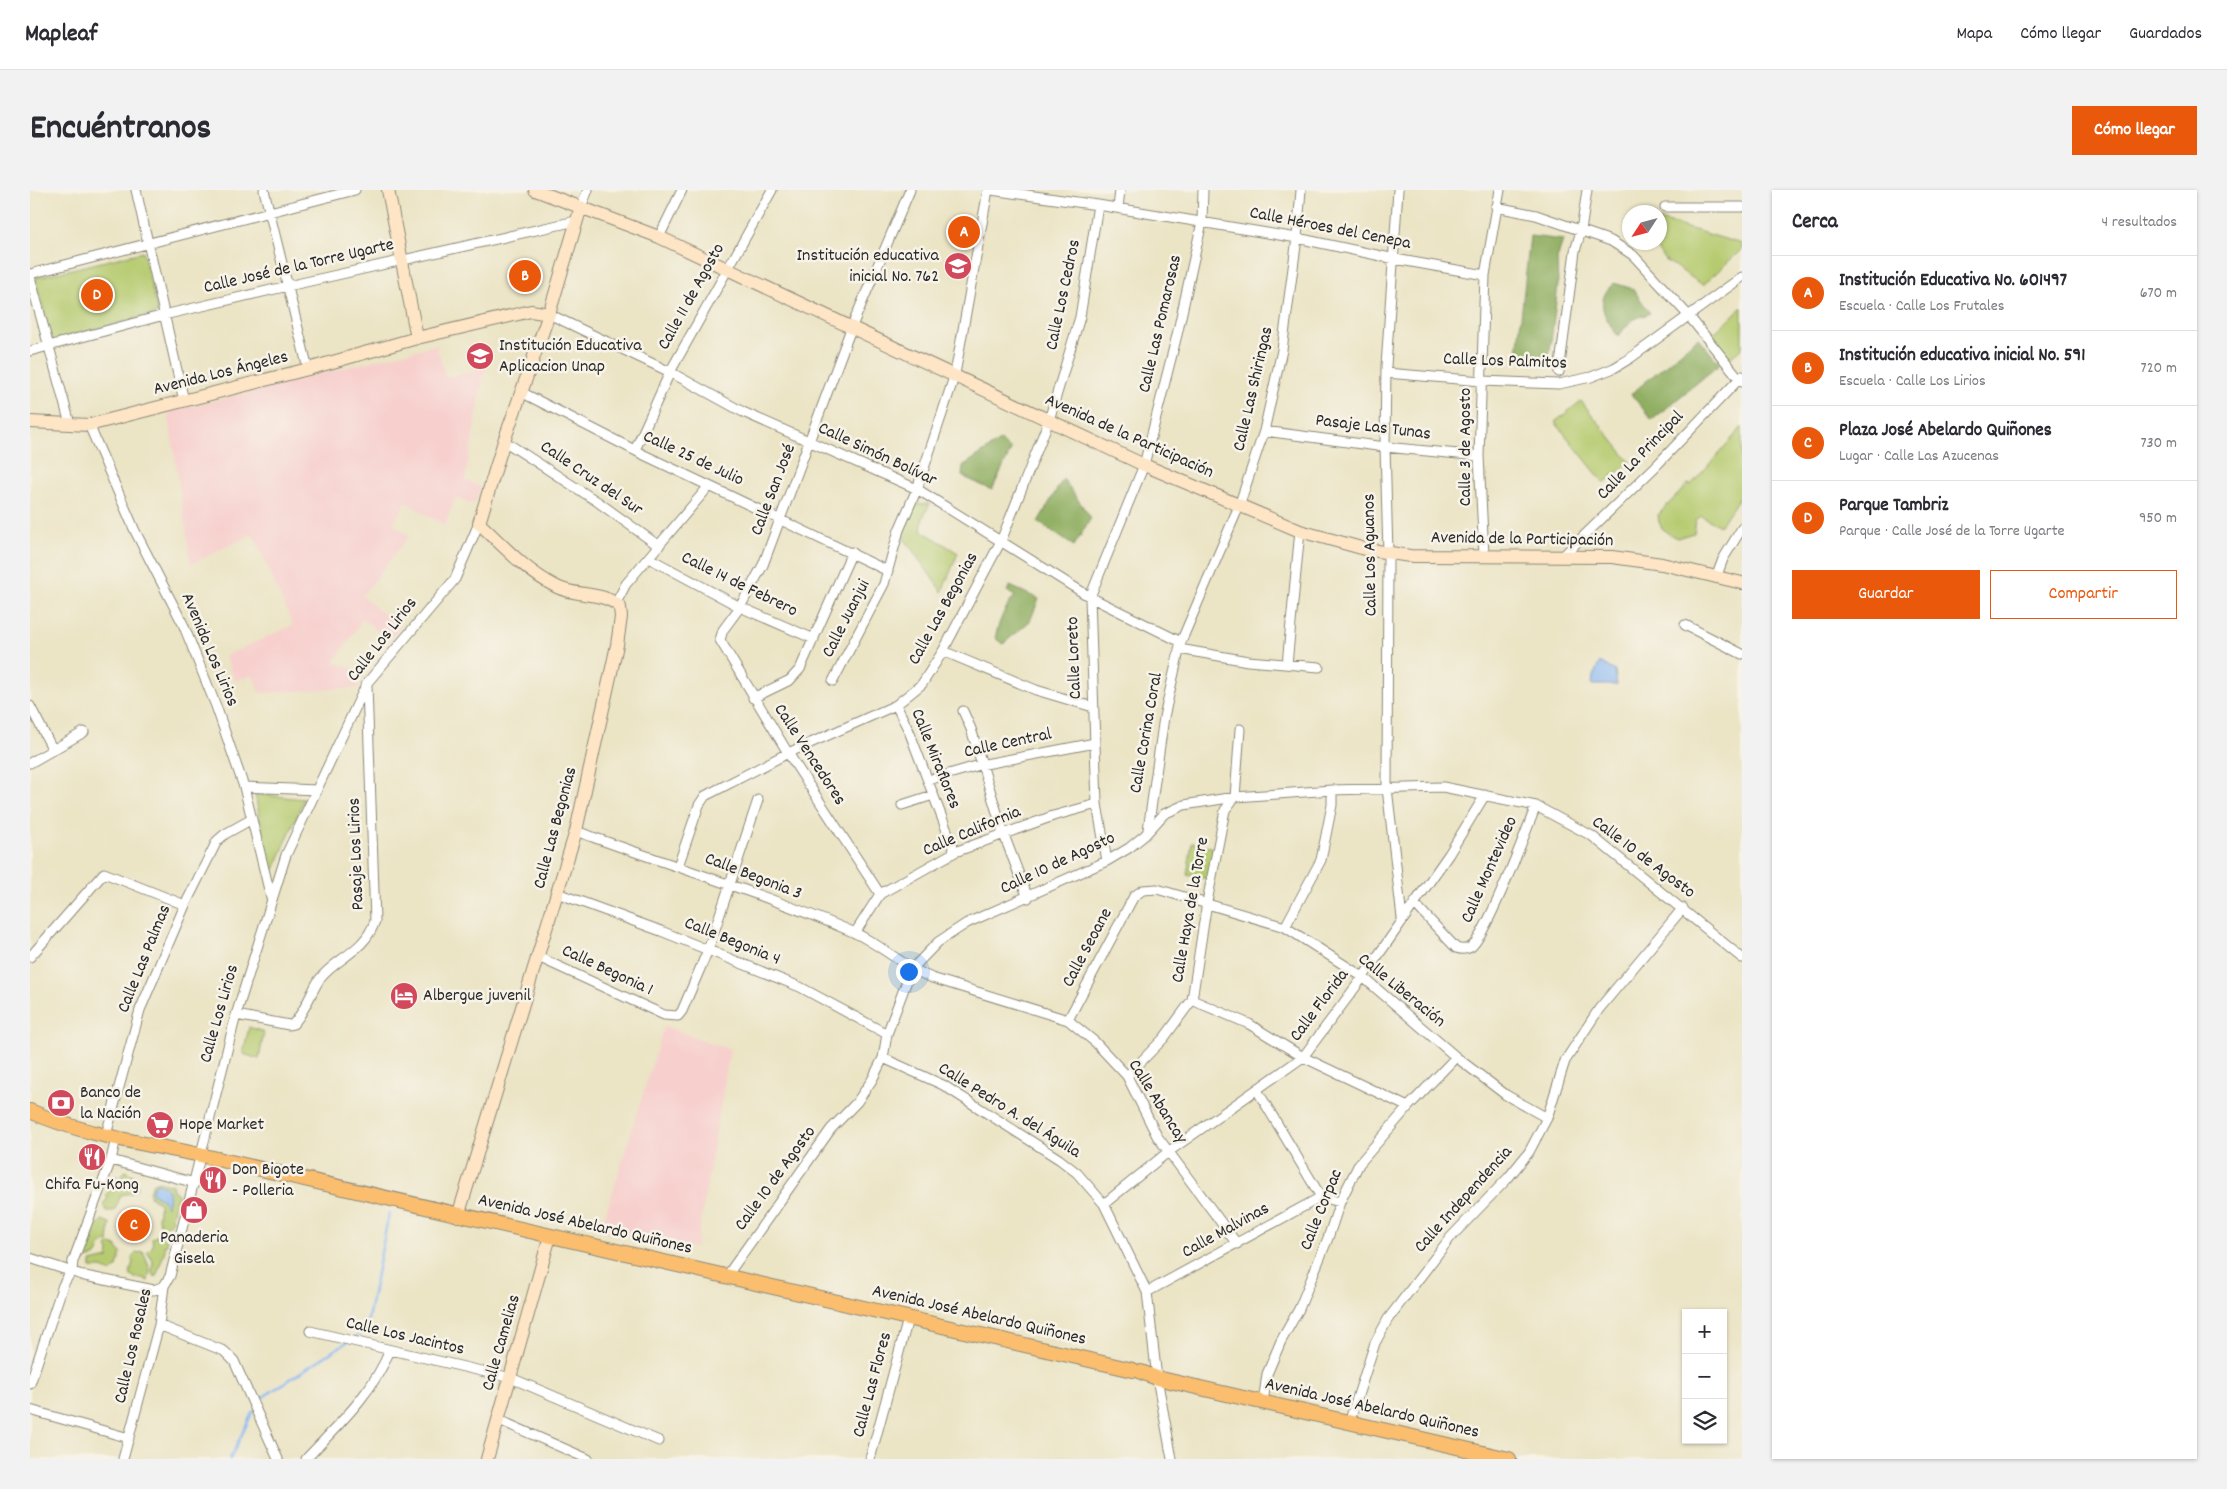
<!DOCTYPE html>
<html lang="es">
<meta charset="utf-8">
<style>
body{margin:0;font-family:Dekko,sans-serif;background:#f2f2f3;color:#2b2b33}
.controls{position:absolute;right:15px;bottom:15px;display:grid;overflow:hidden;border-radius:0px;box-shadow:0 1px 4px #0004}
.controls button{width:45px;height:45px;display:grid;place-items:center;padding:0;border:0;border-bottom:1px solid #e1e1e2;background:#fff;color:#2b2b33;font:25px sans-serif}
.compass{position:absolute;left:1592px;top:15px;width:45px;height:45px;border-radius:50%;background:#fff;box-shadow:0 1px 4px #0004;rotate:234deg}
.you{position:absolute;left:878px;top:781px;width:18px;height:18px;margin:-12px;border:4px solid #fff;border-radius:50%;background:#1a73e8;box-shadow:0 0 0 8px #1a73e833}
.badge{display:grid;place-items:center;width:32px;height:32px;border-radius:50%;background:#ea580c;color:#fff;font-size:16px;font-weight:700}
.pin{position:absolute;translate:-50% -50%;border:2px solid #fff;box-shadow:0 1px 5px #0006}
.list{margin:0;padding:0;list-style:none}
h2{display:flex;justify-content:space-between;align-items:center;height:65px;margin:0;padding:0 20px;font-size:21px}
h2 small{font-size:16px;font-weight:400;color:#7c7c81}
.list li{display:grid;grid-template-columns:32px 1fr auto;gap:15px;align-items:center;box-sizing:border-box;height:75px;padding:0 20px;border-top:1px solid #e1e1e2}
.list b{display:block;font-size:19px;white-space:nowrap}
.list p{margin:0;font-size:16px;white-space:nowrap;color:#7c7c81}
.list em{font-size:16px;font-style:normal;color:#7c7c81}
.actions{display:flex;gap:10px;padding:15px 20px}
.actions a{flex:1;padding:11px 0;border:1px solid #ea580c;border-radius:0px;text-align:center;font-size:18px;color:#ea580c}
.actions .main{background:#ea580c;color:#fff}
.icon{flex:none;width:28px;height:28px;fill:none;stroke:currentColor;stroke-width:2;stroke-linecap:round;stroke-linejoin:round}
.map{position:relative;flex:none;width:1712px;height:1269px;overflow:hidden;border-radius:0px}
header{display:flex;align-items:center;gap:30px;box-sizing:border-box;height:70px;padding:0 25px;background:#fff;border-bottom:1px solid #e1e1e2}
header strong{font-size:24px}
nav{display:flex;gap:28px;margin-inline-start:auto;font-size:18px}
.intro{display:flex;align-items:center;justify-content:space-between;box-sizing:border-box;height:120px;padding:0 30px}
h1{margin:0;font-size:35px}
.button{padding:12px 22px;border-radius:0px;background:#ea580c;color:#fff;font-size:18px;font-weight:700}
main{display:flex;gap:30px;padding:0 30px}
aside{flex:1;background:#fff;border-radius:0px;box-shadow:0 1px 4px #0004}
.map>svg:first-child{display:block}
.built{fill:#f7d0ce}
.green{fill:#b6cb6f;stroke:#707b4d}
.forest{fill:#90af62;stroke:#5e6d46}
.water{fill:#88b8f3;stroke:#5a728f}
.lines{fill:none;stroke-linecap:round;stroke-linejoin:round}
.stream{stroke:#88b8f3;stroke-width:2.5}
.street-casing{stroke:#8b8878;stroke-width:11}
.secondary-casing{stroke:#8b8878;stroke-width:14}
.primary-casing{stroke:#8b8878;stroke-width:16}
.street{stroke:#fff;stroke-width:9}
.secondary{stroke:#fde5c5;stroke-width:12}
.primary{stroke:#fbbe6e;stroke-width:14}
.labels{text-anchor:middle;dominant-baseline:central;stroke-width:5;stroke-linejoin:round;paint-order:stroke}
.street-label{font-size:18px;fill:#2b2b2b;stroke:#f7f3e8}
.poi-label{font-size:18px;fill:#2b2b2b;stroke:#f7f3e8;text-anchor:start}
</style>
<header>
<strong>Mapleaf</strong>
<nav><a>Mapa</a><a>Cómo llegar</a><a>Guardados</a></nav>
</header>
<div class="intro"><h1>Encuéntranos</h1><a class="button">Cómo llegar</a></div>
<main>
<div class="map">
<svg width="1712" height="1269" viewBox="0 0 1712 1269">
<rect width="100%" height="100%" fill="#f7f3e8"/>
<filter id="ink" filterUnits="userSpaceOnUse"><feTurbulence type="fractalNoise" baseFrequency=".02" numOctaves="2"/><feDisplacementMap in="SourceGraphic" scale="10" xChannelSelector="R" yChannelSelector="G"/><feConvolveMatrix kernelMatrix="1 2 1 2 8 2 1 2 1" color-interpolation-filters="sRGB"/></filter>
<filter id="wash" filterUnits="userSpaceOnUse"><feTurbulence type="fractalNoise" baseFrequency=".0096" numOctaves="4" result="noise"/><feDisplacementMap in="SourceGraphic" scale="20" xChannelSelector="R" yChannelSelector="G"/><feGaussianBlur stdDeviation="1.12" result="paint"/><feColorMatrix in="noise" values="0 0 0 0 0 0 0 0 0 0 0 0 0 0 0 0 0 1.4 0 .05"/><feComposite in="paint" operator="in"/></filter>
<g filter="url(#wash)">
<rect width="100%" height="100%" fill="#ebe4c5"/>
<path class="built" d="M406 155 416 187 455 178 435 290 451 297 444 314 425 308 415 336 376 312 363 334 379 346 332 406 370 438 359 451 333 429 304 472 335 483 328 498 229 503 223 485 205 491 195 466 263 435 223 344 161 374 138 222Z
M634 836 700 860 666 1058 571 1039Z"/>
<path class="green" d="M1630 30 1712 54V59L1673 95 1634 69 1622 53 1630 52Z
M113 62 128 123 22 150 5 88Z
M1712 117V158L1699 169 1683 144Z
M1551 211 1600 272 1574 293 1525 232Z
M1712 237V303L1690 336 1671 326 1666 330 1664 343 1647 348C1635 342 1629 339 1628 325L1658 294 1661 295Z
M885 314H900L893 327 891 340 928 363 912 402 871 344Z
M225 604 274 609 241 687Z
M1162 652 1184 658 1179 689 1157 685Z
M219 837 234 842 229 869 213 864Z
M95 981 105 986 108 998 102 1003 91 1005 84 1021H76L73 1014 78 1008 76 1006 82 995V989L85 986 90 988Z
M130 991 138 995 142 994 143 1000 149 1005 145 1011 141 1033 136 1036 130 1034 128 1028 130 1013 121 1007 119 1002 123 993Z
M95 1033a10 10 0 1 1 20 0a10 10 0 1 1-20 0Z
M72 1030 80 1033 78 1052 71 1055 66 1066 57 1069 55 1066C61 1059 61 1048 67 1039L65 1037Z
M130 1044 136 1047 137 1054 134 1055 135 1060 126 1087 122 1084 123 1071 117 1062 123 1056 122 1048Z
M80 1054 86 1056 91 1063 87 1077 80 1082 72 1078H61V1072L78 1068 79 1061 77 1057Z
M113 1062 120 1079 118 1091 113 1088H105L100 1084 103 1071 101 1069 106 1063Z"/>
<path class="forest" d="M1500 46 1533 50 1527 69 1528 95 1519 168 1487 164Z
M1584 93 1603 99 1620 123 1602 130 1588 146C1575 128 1563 111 1584 93Z
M1668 148 1690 174 1622 230 1601 204Z
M971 250 981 260 962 300 932 286 933 276Z
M1033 289 1061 328 1044 356 1008 332Z
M980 396 1009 409 1000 431 973 454 965 448C969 432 974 418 985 406L977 401Z"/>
<path class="water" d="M1570 472 1585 481 1587 495H1562L1563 486Z
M127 993 133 995C142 1003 138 1008 137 1017L133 1010 122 1003V998Z"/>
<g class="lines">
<path class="stream" d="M324 1148 334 1142 337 1134 359 1023
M227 1214 230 1209 317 1152
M200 1269 223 1221"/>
</g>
</g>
<g filter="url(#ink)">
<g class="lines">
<defs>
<path id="street" d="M106 0 154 211
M234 0 278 179
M961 0 1068 15 1267 48 1365 69 1455 85
M1368 0 1356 176 1355 257 1358 363 1357 598 1372 728
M551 17 558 0
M1466 17 1506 25 1581 51 1603 65 1658 125 1712 192
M1635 17H1712
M1088 18 1090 0
M629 47 652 0
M0 84 325 0
M0 87 40 234
M519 124 640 182 713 222 887 299 1060 407 1151 452
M0 161 134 125 258 96 546 31
M1529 182 1545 61 1551 41 1557 0
M1356 183 1452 191 1529 194 1561 187 1584 178 1599 169 1712 87
M491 202 612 264 858 381
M59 235 105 341 153 434 186 516 214 597 241 708
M1234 241 1355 257 1449 266
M474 251 568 312 629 356
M605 260 640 182 742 0
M1454 366 1449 266 1455 85 1470 0
M1532 367 1625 277 1712 186
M619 368 710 417 784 449
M1686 388 1693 369 1712 338
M586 413 596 394 679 296
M1655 435 1712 464
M1149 459 1218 471 1289 477
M913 461 1006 500 1063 517
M1257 474 1270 341
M803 491 854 394 869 340 887 299 912 224 925 184 958 0
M723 508 760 490 770 479 822 362
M866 515 879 541 925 662
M0 516 23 560
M933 521 941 539 974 645 998 708
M0 573 54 542
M898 590 950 575 1065 553
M214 597 287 600
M872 615 903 605
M1118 640 1134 527 1151 452 1209 316 1234 241 1252 160 1267 48 1271 0
M546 641C639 675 732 703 823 742 850 754 872 776 902 788L1038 830 1065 852 1097 886 1127 946 1207 1054
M1077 671 1067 614 1060 407 1114 275 1147 145 1172 32 1173 0
M648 676 669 615 675 606 758 563 866 515 892 494 913 461 971 351 1019 230 1050 127 1068 15
M527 703 631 741 770 797 857 844
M850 704 758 563 690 450 693 440 710 417 733 375 822 136 880 0
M1384 713 1426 758C1432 760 1436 760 1441 757 1457 745 1496 641 1506 616
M1255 737 1291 670 1302 615V600
M825 743 850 704 925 662 1023 626 1067 614
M506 766 634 825 648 826 652 821 678 760 728 610
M0 767 74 683 155 715
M1162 810 1219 834 1273 867 1378 917
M206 825 259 835 263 834C275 822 280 804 289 790 306 767 334 763 345 731L337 496
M1038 830 1104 706 1113 700 1127 699 1255 737 1333 787 1426 867 1476 905 1517 928
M853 868 913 895 1029 969 1047 983 1074 1014 1117 1102 1127 1188 1142 1269
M1097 886 1134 848 1162 810 1177 712 1195 620 1205 607 1210 539
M1227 900 1291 1007 1310 1012
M76 945 110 820 155 715 187 651 195 644 222 629
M81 970 165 993
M1074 1014 1138 962 1273 867 1333 787 1419 664 1455 605
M0 1068 55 1086 124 1100 134 1096
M696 1087 801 939 827 912 842 890 853 868 857 844 881 780 908 752 937 733 1077 671 1099 658 1115 645 1134 624 1154 615 1205 607 1302 600 1413 597 1506 616 1562 646 1712 768
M1117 1102 1291 1007
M129 1135 194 1161 204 1171 248 1269
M280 1141 481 1188 629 1251
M0 1194 33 1095 42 1080 43 1071 81 970 86 948
M1233 1213 1237 1184 1251 1151 1269 1119 1298 1048 1310 1012 1329 974 1378 917 1426 867
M0 1220 99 1248
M469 1230 558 1269
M1319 1233 1345 1153 1358 1129 1420 1048 1478 988 1499 962 1517 928 1535 871 1569 819 1653 718
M93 1269 129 1135 134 1096 140 1086 206 825 256 665 337 493 425 389 449 333
M276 1269C308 1235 343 1203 360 1160
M840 1269 878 1129"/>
<path id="secondary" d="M358 0 387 148
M505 0 629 47 1114 275 1270 341 1335 359 1380 366 1582 367 1632 374 1712 393
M0 232 59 235 278 179 387 148 501 121 519 124
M428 1026 546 641 587 455 591 427 590 417C574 401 546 407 527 397 497 382 473 356 449 333L474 251 519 124 551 17
M457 1269 520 1046"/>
<path id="primary" d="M0 921C53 945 114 953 170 965L1103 1180
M1111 1182 1127 1188 1479 1269"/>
</defs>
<use href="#street" class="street-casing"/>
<use href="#secondary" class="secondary-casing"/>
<use href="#primary" class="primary-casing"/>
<use href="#street" class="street"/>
<use href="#secondary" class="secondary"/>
<use href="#primary" class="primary"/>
</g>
</g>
<defs>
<symbol id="school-disc" viewBox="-11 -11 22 22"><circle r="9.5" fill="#d1495b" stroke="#f7f3e8"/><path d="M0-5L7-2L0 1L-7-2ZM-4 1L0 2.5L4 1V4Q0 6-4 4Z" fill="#fff"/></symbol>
<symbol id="hotel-disc" viewBox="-11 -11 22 22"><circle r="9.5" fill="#d1495b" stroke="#f7f3e8"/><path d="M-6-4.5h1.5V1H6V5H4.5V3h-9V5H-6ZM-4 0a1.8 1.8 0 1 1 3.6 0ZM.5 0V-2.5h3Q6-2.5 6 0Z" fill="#fff"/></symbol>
<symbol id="bank-disc" viewBox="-11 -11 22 22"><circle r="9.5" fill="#d1495b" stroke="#f7f3e8"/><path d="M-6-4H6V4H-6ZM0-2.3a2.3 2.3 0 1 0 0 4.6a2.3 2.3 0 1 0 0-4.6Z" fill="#fff"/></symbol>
<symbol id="supermarket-disc" viewBox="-11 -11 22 22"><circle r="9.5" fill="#d1495b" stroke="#f7f3e8"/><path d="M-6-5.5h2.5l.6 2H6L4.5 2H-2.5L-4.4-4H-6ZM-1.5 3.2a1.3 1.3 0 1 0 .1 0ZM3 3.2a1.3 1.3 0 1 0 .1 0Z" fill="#fff"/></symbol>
<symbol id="restaurant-disc" viewBox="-11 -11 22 22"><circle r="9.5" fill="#d1495b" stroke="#f7f3e8"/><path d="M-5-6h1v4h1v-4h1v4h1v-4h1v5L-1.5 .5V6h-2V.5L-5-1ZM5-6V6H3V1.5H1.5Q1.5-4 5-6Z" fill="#fff"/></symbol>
<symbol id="shop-disc" viewBox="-11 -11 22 22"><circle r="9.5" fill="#d1495b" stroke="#f7f3e8"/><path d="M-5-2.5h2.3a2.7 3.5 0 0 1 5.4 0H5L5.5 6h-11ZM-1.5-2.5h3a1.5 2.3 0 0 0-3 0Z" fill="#fff"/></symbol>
</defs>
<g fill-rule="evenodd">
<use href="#school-disc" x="912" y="60" width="32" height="32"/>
<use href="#school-disc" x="434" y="150" width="32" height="32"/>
<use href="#hotel-disc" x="358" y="790" width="32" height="32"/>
<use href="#bank-disc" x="15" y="897" width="32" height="32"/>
<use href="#supermarket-disc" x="114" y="919" width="32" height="32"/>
<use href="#restaurant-disc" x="46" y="951" width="32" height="32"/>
<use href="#restaurant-disc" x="167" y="974" width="32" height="32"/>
<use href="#shop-disc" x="148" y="1004" width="32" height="32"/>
</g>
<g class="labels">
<g class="street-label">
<text transform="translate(1300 39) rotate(11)">Calle Héroes del Cenepa</text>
<text transform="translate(269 77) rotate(-13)">Calle José de la Torre Ugarte</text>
<text transform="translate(1034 105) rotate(-78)">Calle Los Cedros</text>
<text transform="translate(662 107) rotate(-61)">Calle 11 de Agosto</text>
<text transform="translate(1131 134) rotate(-77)">Calle Las Pomarosas</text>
<text transform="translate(1475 172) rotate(2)">Calle Los Palmitos</text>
<text transform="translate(191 184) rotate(-14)">Avenida Los Ángeles</text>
<text transform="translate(1224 199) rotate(-77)">Calle Las Shiringas</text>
<text transform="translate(1343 238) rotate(7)">Pasaje Las Tunas</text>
<text transform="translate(1099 247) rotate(24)">Avenida de la Participación</text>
<text transform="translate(1436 257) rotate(-90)">Calle 3 de Agosto</text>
<text transform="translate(847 265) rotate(25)">Calle Simón Bolívar</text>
<text transform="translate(1611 266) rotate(-46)">Calle La Principal</text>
<text transform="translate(663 269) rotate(25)">Calle 25 de Julio</text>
<text transform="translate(561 289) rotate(34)">Calle Cruz del Sur</text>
<text transform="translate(744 300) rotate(-69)">Calle San José</text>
<text transform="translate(1492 350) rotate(1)">Avenida de la Participación</text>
<text transform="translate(1341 365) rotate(-91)">Calle Los Aguanos</text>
<text transform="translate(709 395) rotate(26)">Calle 14 de Febrero</text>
<text transform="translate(914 419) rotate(-61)">Calle Las Begonias</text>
<text transform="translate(817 429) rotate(-63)">Calle Juanjui</text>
<text transform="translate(353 450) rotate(-52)">Calle Los Lirios</text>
<text transform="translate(179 460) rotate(67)">Avenida Los Lirios</text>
<text transform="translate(1045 468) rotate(-92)">Calle Loreto</text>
<text transform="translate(1117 543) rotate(-80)">Calle Corina Coral</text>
<text transform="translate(978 554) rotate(-12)">Calle Central</text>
<text transform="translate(779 565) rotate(57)">Calle Vencedores</text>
<text transform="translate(905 569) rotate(68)">Calle Miraflores</text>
<text transform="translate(526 638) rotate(-75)">Calle Las Begonias</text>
<text transform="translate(942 642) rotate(-23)">Calle California</text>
<text transform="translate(327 664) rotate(-92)">Pasaje Los Lirios</text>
<text transform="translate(1613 668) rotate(37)">Calle 10 de Agosto</text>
<text transform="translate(1028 674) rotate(-25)">Calle 10 de Agosto</text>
<text transform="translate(1460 680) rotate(-66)">Calle Montevideo</text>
<text transform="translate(723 687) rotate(21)">Calle Begonia 3</text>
<text transform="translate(1161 720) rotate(-80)">Calle Haya de la Torre</text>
<text transform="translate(702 752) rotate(22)">Calle Begonia 4</text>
<text transform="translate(1058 758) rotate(-62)">Calle Seoane</text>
<text transform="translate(115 769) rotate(-68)">Calle Las Palmas</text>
<text transform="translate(577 781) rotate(25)">Calle Begonia 1</text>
<text transform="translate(1371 801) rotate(39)">Calle Liberación</text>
<text transform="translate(1290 816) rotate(-53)">Calle Florida</text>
<text transform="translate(190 824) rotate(-74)">Calle Los Lirios</text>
<text transform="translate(1127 912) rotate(58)">Calle Abancay</text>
<text transform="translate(979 921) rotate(32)">Calle Pedro A. del Águila</text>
<text transform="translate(746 989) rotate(-54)">Calle 10 de Agosto</text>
<text transform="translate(1434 1010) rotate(-48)">Calle Independencia</text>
<text transform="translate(1292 1020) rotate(-68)">Calle Corpac</text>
<text transform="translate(555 1035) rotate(13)">Avenida José Abelardo Quiñones</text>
<text transform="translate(1196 1041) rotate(-29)">Calle Malvinas</text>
<text transform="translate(949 1126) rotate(13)">Avenida José Abelardo Quiñones</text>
<text transform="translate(375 1147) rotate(13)">Calle Los Jacintos</text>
<text transform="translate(472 1153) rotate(-74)">Calle Camelias</text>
<text transform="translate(104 1156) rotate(-77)">Calle Los Rosales</text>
<text transform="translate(843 1195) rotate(-75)">Calle Las Flores</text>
<text transform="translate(1342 1219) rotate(13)">Avenida José Abelardo Quiñones</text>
</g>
<g class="poi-label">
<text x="909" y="66" text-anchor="end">Institución educativa<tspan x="909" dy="21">inicial No. 762</tspan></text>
<text x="469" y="156">Institución Educativa<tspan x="469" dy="21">Aplicacion Unap</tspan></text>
<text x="393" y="806">Albergue juvenil</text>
<text x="50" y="903">Banco de<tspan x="50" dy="21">la Nación</tspan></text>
<text x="149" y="935">Hope Market</text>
<text x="202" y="980">Don Bigote<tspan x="202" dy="21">- Polleria</tspan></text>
<text x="62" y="995" text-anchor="middle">Chifa Fu-Kong</text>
<text x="164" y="1048" text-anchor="middle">Panaderia<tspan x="164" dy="21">Gisela</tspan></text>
</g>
</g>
</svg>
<div class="controls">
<button>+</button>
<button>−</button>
<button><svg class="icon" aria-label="layers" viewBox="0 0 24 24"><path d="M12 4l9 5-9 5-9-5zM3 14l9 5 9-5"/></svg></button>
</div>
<svg class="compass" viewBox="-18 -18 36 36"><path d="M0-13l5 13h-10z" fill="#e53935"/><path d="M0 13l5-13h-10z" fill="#7c7c81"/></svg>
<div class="you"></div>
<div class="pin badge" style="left:934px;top:42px">A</div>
<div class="pin badge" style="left:495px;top:86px">B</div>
<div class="pin badge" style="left:104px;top:1035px">C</div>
<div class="pin badge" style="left:67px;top:105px">D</div>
</div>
<aside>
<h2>Cerca<small>4 resultados</small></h2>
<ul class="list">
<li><span class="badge">A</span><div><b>Institución Educativa No. 601497</b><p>Escuela · Calle Los Frutales</p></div><em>670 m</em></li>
<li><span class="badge">B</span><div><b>Institución educativa inicial No. 591</b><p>Escuela · Calle Los Lirios</p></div><em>720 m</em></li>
<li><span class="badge">C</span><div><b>Plaza José Abelardo Quiñones</b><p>Lugar · Calle Las Azucenas</p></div><em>730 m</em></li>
<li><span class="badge">D</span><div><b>Parque Tambriz</b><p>Parque · Calle José de la Torre Ugarte</p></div><em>950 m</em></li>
</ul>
<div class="actions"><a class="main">Guardar</a><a>Compartir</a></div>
</aside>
</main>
